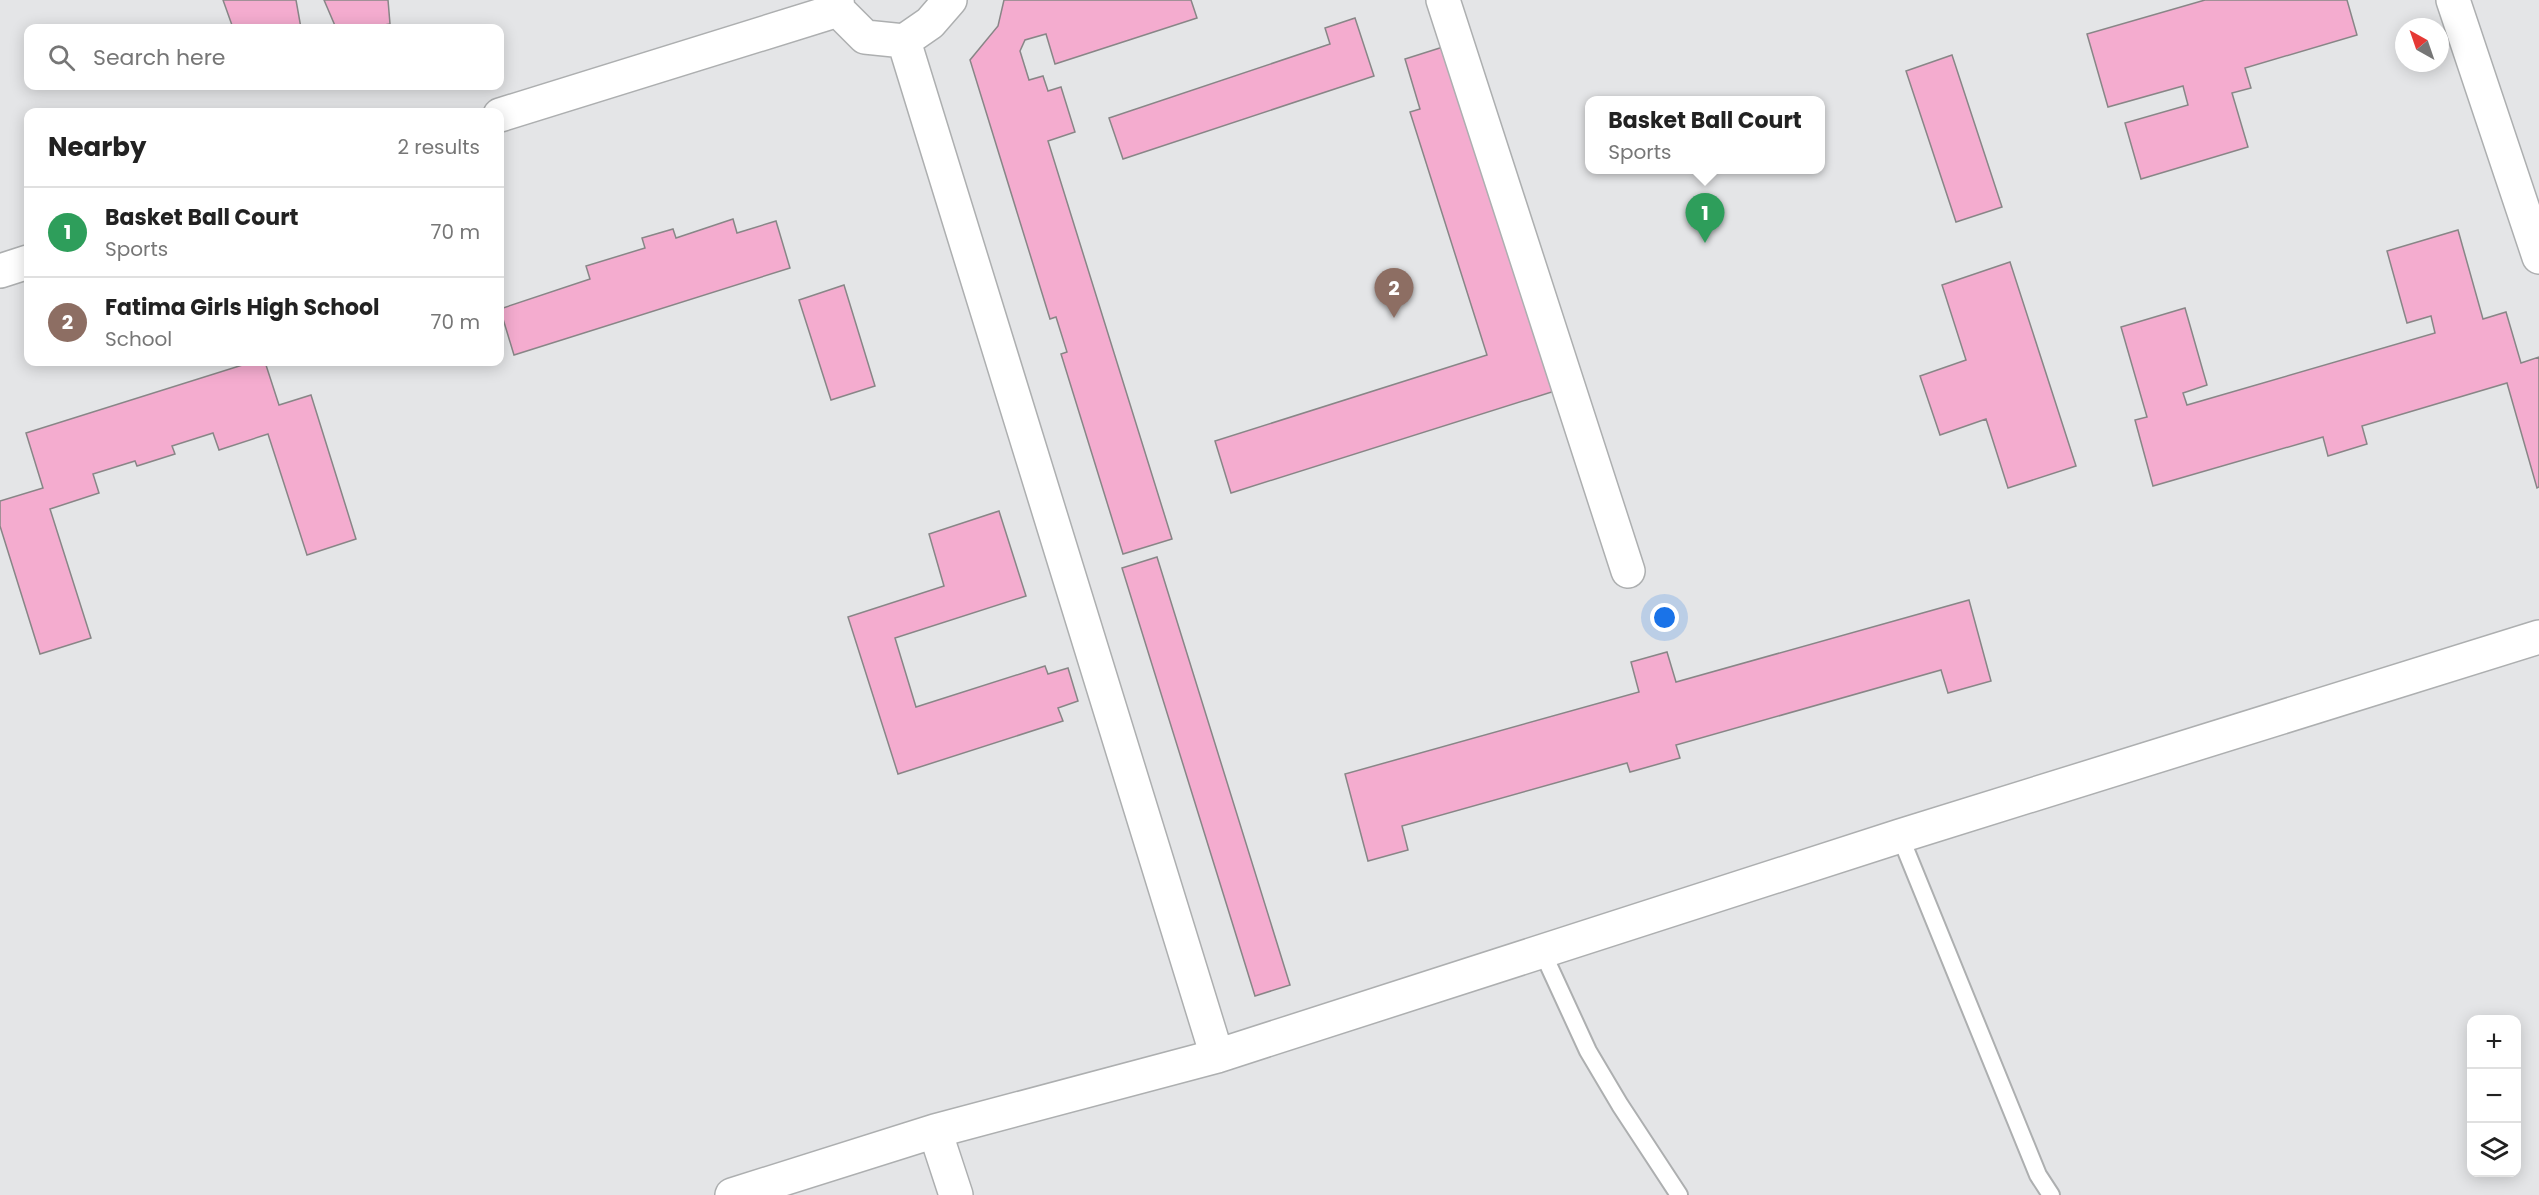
<!DOCTYPE html>
<meta charset="utf-8">
<style>
body{margin:0;font-family:Poppins,sans-serif;background:#f6f6f6;color:#222}
.controls{position:absolute;right:18px;bottom:18px;display:grid;overflow:hidden;border-radius:12px;box-shadow:0 3px 15px #0003}
.controls button{width:54px;height:54px;display:grid;place-items:center;padding:0;border:0;border-bottom:2px solid #e0e0e0;background:#fff;color:#222;font:30px sans-serif}
.compass{position:absolute;left:2395px;top:18px;width:54px;height:54px;border-radius:50%;background:#fff;box-shadow:0 3px 15px #0003;rotate:320deg}
.you{position:absolute;left:1665px;top:618px;width:21px;height:21px;margin:-15px;border:4px solid #fff;border-radius:50%;background:#1a73e8;box-shadow:0 0 0 9px #1a73e833}
.badge{display:grid;place-items:center;width:39px;height:39px;border-radius:50%;background:#0f766e;color:#fff;font-size:20px;font-weight:700}
.pin{position:absolute;translate:-50% -50px;filter:drop-shadow(0 2px 3px #0008)}
.pin::after{content:'';position:absolute;top:32px;width:21px;height:18px;background:inherit;clip-path:polygon(0 0,100% 0,50% 100%)}
.popup{position:absolute;left:1585px;top:96px;width:240px;height:78px;box-sizing:border-box;display:grid;place-content:center;border-radius:12px;background:#fff;filter:drop-shadow(0 2px 4px #0005);font-size:20px;white-space:nowrap;color:#767676}
.popup b{font-size:22px;color:#222}
.popup::after{content:'';position:absolute;left:50%;top:100%;margin-left:-12px;border:12px solid transparent;border-top-color:#fff}
.list{margin:0;padding:0;list-style:none}
h2{display:flex;justify-content:space-between;align-items:center;height:78px;margin:0;padding:0 24px;font-size:26px}
h2 small{font-size:20px;font-weight:400;color:#767676}
.list li{display:grid;grid-template-columns:39px 1fr auto;gap:18px;align-items:center;box-sizing:border-box;height:90px;padding:0 24px;border-top:2px solid #e0e0e0}
.list b{display:block;font-size:22px;white-space:nowrap}
.list p{margin:0;font-size:20px;white-space:nowrap;color:#767676}
.list em{font-size:20px;font-style:normal;color:#767676}
.icon{flex:none;width:33px;height:33px;fill:none;stroke:currentColor;stroke-width:2;stroke-linecap:round;stroke-linejoin:round}
.map{position:relative;flex:none;width:2539px;height:1195px;overflow:hidden}
.search{position:absolute;background:#fff;box-shadow:0 3px 15px #0003;left:24px;top:24px;width:480px;height:66px;display:flex;align-items:center;gap:15px;box-sizing:border-box;padding:0 21px;border-radius:12px;color:#767676;font-size:22px}
.panel{position:absolute;background:#fff;box-shadow:0 3px 15px #0003;left:24px;top:108px;width:480px;height:258px;border-radius:12px}
.map>svg:first-child{display:block}
.building{fill:#f4accf;stroke:#888687;stroke-width:1.5}
.lines{fill:none;stroke-linecap:round;stroke-linejoin:round}
.service-casing{stroke:#adafb0;stroke-width:20}
.minor-casing{stroke:#adafb0;stroke-width:36}
.service{stroke:#fff;stroke-width:16}
.minor{stroke:#fff;stroke-width:33}
</style>
<div class="map">
<svg width="2539" height="1195" viewBox="0 0 2539 1195">
<rect width="100%" height="100%" fill="#e4e5e7"/>
<path class="building" d="M223 0H296L301 28H233Z
M324 0H388L390 24 367 28H336Z
M1004 0H1191L1197 18 1055 64 1046 34 1025 40 1020 51 1029 80 1043 76 1048 91 1061 87 1075 132 1048 141 1172 539 1123 554 1061 354 1067 352 1056 317 1050 319 970 60 998 26Z
M2205 0H2347L2357 35 2245 68 2251 88 2232 93 2248 147 2141 179 2125 123 2188 105 2183 86 2108 107 2087 34Z
M1355 18 1374 76 1123 159 1109 118 1330 44 1325 28Z
M1443 47 1558 390 1231 493 1215 441 1487 355 1410 112 1420 109 1405 59Z
M1952 55 2002 207 1956 222 1906 71Z
M733 219 737 233 776 221 790 268 514 355 500 309 590 279 586 266 645 248 642 238 673 229 676 238Z
M2458 230 2483 319 2506 312 2521 363 2539 357V487L2537 488 2507 383 2362 426 2367 444 2328 456 2323 437 2153 486 2135 420 2147 417 2121 327 2185 308 2207 385 2183 393 2187 405 2435 333 2431 316 2407 323 2387 251Z
M2010 262 2076 466 2008 488 1986 419 1940 435 1920 376 1966 360 1942 285Z
M844 285 875 386 831 400 799 300Z
M252 362H265L279 405 311 395 356 539 307 555 268 434 219 450 213 433 172 446 175 454 137 466 135 461 93 474 99 493 50 509 91 638 40 654 0 526V501L43 488 26 433Z
M999 511 1026 596 895 638 916 707 1045 666 1048 674 1068 668 1078 701 1058 708 1063 721 898 774 848 617 944 586 929 534Z
M1157 557 1290 985 1255 996 1122 568Z
M1969 600 1991 681 1948 693 1941 670 1676 745 1680 758 1630 772 1627 763 1402 826 1408 850 1368 861 1345 774 1639 692 1631 662 1667 652 1676 682Z"/>
<g class="lines">
<defs>
<path id="service" d="M1900 836 2038 1175 2051 1195
M1542 951 1588 1051 1620 1105 1679 1195"/>
<path id="minor" d="M837 0 838 10 865 37 904 41 930 23 950 0
M1443 0 1628 571
M2453 0 2539 257
M904 41 1217 1056
M500 115 838 10
M0 271 28 262
M935 1131 956 1195
M732 1195 935 1131 1217 1056 1900 836 2539 637"/>
</defs>
<use href="#service" class="service-casing"/>
<use href="#minor" class="minor-casing"/>
<use href="#service" class="service"/>
<use href="#minor" class="minor"/>
</g>
</svg>
<div class="controls">
<button>+</button>
<button>−</button>
<button><svg class="icon" aria-label="layers" viewBox="0 0 24 24"><path d="M12 4l9 5-9 5-9-5zM3 14l9 5 9-5"/></svg></button>
</div>
<svg class="compass" viewBox="-18 -18 36 36"><path d="M0-13l5 13h-10z" fill="#e53935"/><path d="M0 13l5-13h-10z" fill="#767676"/></svg>
<div class="you"></div>
<div class="pin badge" style="left:1705px;top:243px;background:#2e9e5b">1</div>
<div class="popup"><b>Basket Ball Court</b>Sports</div>
<div class="pin badge" style="left:1394px;top:318px;background:#8d6e63">2</div>
<div class="search"><svg class="icon" aria-label="search" viewBox="0 0 24 24"><circle cx="10" cy="10" r="6"/><path d="M15 15l6 6"/></svg>Search here</div>
<section class="panel">
<h2>Nearby<small>2 results</small></h2>
<ul class="list">
<li><span class="badge" style="background:#2e9e5b">1</span><div><b>Basket Ball Court</b><p>Sports</p></div><em>70 m</em></li>
<li><span class="badge" style="background:#8d6e63">2</span><div><b>Fatima Girls High School</b><p>School</p></div><em>70 m</em></li>
</ul>
</section>
</div>
